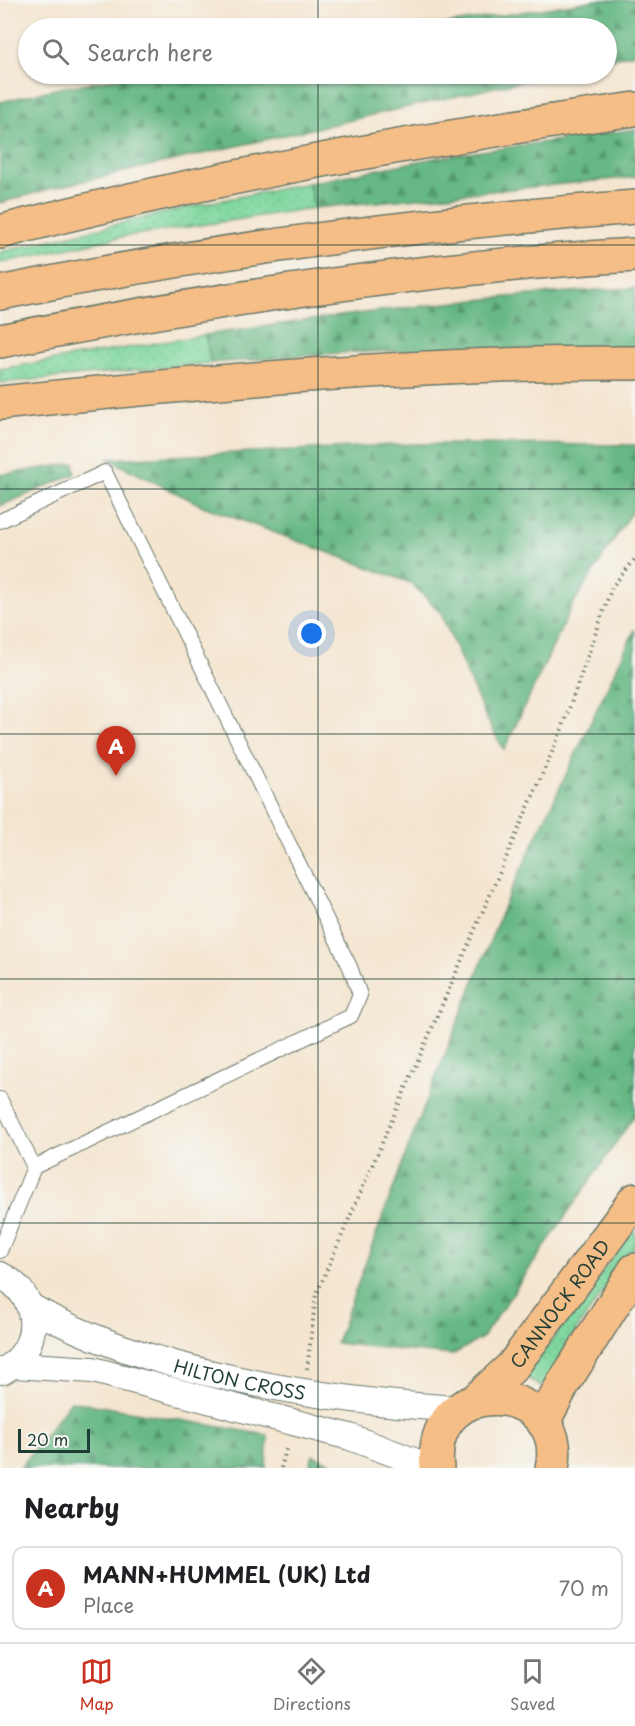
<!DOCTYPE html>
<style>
body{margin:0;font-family:"Playpen Sans",sans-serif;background:#f6f6f6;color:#202124}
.scale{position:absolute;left:18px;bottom:15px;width:72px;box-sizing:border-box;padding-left:6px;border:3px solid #1f3d34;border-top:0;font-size:16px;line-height:21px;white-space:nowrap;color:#1f3d34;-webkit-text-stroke:4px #f6f6f2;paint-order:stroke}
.you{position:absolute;left:312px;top:634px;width:21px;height:21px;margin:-15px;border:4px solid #fff;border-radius:50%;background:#1a73e8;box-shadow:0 0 0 9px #1a73e833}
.badge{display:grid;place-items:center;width:39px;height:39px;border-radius:50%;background:#c8321e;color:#fff;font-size:20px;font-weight:700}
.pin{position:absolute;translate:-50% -50px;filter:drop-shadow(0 2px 3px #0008)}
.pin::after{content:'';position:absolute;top:32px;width:21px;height:18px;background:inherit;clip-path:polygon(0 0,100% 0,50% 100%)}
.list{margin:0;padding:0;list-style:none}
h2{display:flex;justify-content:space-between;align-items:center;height:78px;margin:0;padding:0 24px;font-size:26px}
h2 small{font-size:20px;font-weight:400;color:#757577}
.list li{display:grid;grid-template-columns:39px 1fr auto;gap:18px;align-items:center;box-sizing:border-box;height:84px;margin:0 12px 12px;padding:0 12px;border:2px solid #e0e0e0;border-radius:12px}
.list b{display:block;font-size:22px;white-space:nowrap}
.list p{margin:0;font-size:20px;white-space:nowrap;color:#757577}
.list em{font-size:20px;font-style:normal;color:#757577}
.icon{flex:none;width:33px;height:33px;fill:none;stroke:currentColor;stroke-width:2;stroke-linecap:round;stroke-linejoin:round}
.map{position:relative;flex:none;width:635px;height:1468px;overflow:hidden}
.search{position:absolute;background:#fff;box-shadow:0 2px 4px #0004;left:18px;right:18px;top:18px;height:66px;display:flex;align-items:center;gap:15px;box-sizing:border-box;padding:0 21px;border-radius:33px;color:#757577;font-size:22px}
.sheet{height:174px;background:#fff}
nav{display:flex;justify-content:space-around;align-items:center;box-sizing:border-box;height:84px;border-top:2px solid #e0e0e0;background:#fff;font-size:16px;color:#757577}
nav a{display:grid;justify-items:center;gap:3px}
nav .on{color:#c8321e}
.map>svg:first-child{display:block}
.grass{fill:url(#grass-dots);stroke:#4e8a68;stroke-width:1.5}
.forest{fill:url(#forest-firs);stroke:#427a5c;stroke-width:1.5}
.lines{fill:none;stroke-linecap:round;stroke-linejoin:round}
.lane-casing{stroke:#6a786a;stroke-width:16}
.street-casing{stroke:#6a786a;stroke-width:28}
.highway-casing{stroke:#6a786a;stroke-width:36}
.path{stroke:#6a786a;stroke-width:4;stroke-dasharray:1.5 4.5;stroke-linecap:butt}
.lane{stroke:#fff;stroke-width:14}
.street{stroke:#fff;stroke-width:26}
.highway{stroke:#f6be87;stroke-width:33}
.grid{fill:none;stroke:#1f3d34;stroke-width:1.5;stroke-opacity:0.55}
.labels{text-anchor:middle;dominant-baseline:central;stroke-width:5;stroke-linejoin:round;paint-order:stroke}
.street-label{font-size:18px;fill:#1f3d34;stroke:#f6f6f2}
</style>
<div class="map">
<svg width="635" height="1468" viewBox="0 0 635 1468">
<defs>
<pattern id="grass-dots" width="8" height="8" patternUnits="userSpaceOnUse" patternTransform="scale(1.5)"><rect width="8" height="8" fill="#7ed79d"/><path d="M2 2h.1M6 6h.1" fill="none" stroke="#6cb988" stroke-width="1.8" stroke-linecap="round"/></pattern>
<pattern id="forest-firs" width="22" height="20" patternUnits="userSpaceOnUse" patternTransform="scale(1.5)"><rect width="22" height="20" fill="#66b884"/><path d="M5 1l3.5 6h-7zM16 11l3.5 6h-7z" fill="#53976d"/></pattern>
</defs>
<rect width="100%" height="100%" fill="#f6f6f2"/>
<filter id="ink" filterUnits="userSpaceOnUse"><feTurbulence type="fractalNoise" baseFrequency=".0167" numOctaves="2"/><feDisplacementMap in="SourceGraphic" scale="12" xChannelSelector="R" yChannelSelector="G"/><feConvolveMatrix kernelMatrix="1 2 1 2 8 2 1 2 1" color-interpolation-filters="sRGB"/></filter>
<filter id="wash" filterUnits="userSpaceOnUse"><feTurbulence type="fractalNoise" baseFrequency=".008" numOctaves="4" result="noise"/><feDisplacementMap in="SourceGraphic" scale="24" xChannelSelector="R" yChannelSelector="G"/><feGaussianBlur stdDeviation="1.35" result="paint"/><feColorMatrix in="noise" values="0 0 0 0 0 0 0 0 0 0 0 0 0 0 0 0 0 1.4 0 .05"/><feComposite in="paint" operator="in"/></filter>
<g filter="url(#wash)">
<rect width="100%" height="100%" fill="#f4e5cf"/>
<path class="grass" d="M309 183 314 208 121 237 0 263V252L193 206Z
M205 335 211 363 0 383V369Z
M635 1225V1246L568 1342 548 1390 523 1376 574 1312Z"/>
<path class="forest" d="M597 0H635V53L607 60 606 28H422Z
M146 74H553L53 188 0 203V102L59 88Z
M635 129V177L314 208 309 183 434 158Z
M635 288V347L354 352 211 363 205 335C348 314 490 295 635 288Z
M415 444 635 445V507L573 604 504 750 486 718 440 612 411 583 203 506 108 459Z
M74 463 75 474 0 506V475Z
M635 629V1115L482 1338 452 1355 336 1343 411 1140 506 901Z
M71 1401 268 1435 266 1468H20Z
M313 1455 343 1468H309Z"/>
</g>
<g filter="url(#ink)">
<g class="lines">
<defs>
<path id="lane" d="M0 521 105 472 350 967 360 995 351 1016 34 1167 0 1251
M0 1099 34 1167"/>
<g id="street">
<path d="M0 1275C42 1295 43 1349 3 1371"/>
<path id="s1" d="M31 1307C146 1373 327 1401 459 1409"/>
<path d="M14 1365 93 1370 350 1437 432 1468"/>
</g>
<g id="highway">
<path d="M0 232C209 177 422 139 635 109"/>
<path d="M0 293C210 250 421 223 635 207"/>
<path d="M0 341C209 300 422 267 635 255"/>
<path d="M0 403C210 381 423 362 635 363"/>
<path id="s2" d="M476 1400 512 1367 635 1200"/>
<path d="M543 1422 563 1384 635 1270"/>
<path d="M437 1468C427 1368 571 1383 552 1468"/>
</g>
</defs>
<use href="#lane" class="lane-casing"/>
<use href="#street" class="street-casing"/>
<use href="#highway" class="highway-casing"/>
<path class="path" d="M307 1369 316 1295 562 729 612 587 635 559
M281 1468 287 1446"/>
<use href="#lane" class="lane"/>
<use href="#street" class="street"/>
<use href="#highway" class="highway"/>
</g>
</g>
<path class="grid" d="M318 0V28M318 74V1468M0 245H635M0 489H635M0 734H635M0 979H635M0 1223H635"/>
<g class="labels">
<g class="street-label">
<text stroke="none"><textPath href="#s2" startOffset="128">CANNOCK ROAD</textPath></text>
<text stroke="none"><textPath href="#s1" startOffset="222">HILTON CROSS</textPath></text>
</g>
</g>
</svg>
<div class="scale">20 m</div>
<div class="you"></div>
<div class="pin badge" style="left:116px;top:776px">A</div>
<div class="search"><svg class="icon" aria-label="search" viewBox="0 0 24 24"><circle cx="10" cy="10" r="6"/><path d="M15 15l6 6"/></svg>Search here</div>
</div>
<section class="sheet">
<h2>Nearby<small></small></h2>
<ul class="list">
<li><span class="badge">A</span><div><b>MANN+HUMMEL (UK) Ltd</b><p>Place</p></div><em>70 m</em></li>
</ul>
</section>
<nav>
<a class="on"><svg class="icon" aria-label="map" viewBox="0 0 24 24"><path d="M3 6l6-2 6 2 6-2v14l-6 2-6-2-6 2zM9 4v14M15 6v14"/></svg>Map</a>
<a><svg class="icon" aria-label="directions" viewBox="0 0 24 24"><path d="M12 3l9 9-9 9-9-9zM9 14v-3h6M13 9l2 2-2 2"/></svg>Directions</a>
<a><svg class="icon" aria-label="saved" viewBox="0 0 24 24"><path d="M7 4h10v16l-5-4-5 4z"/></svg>Saved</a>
</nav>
